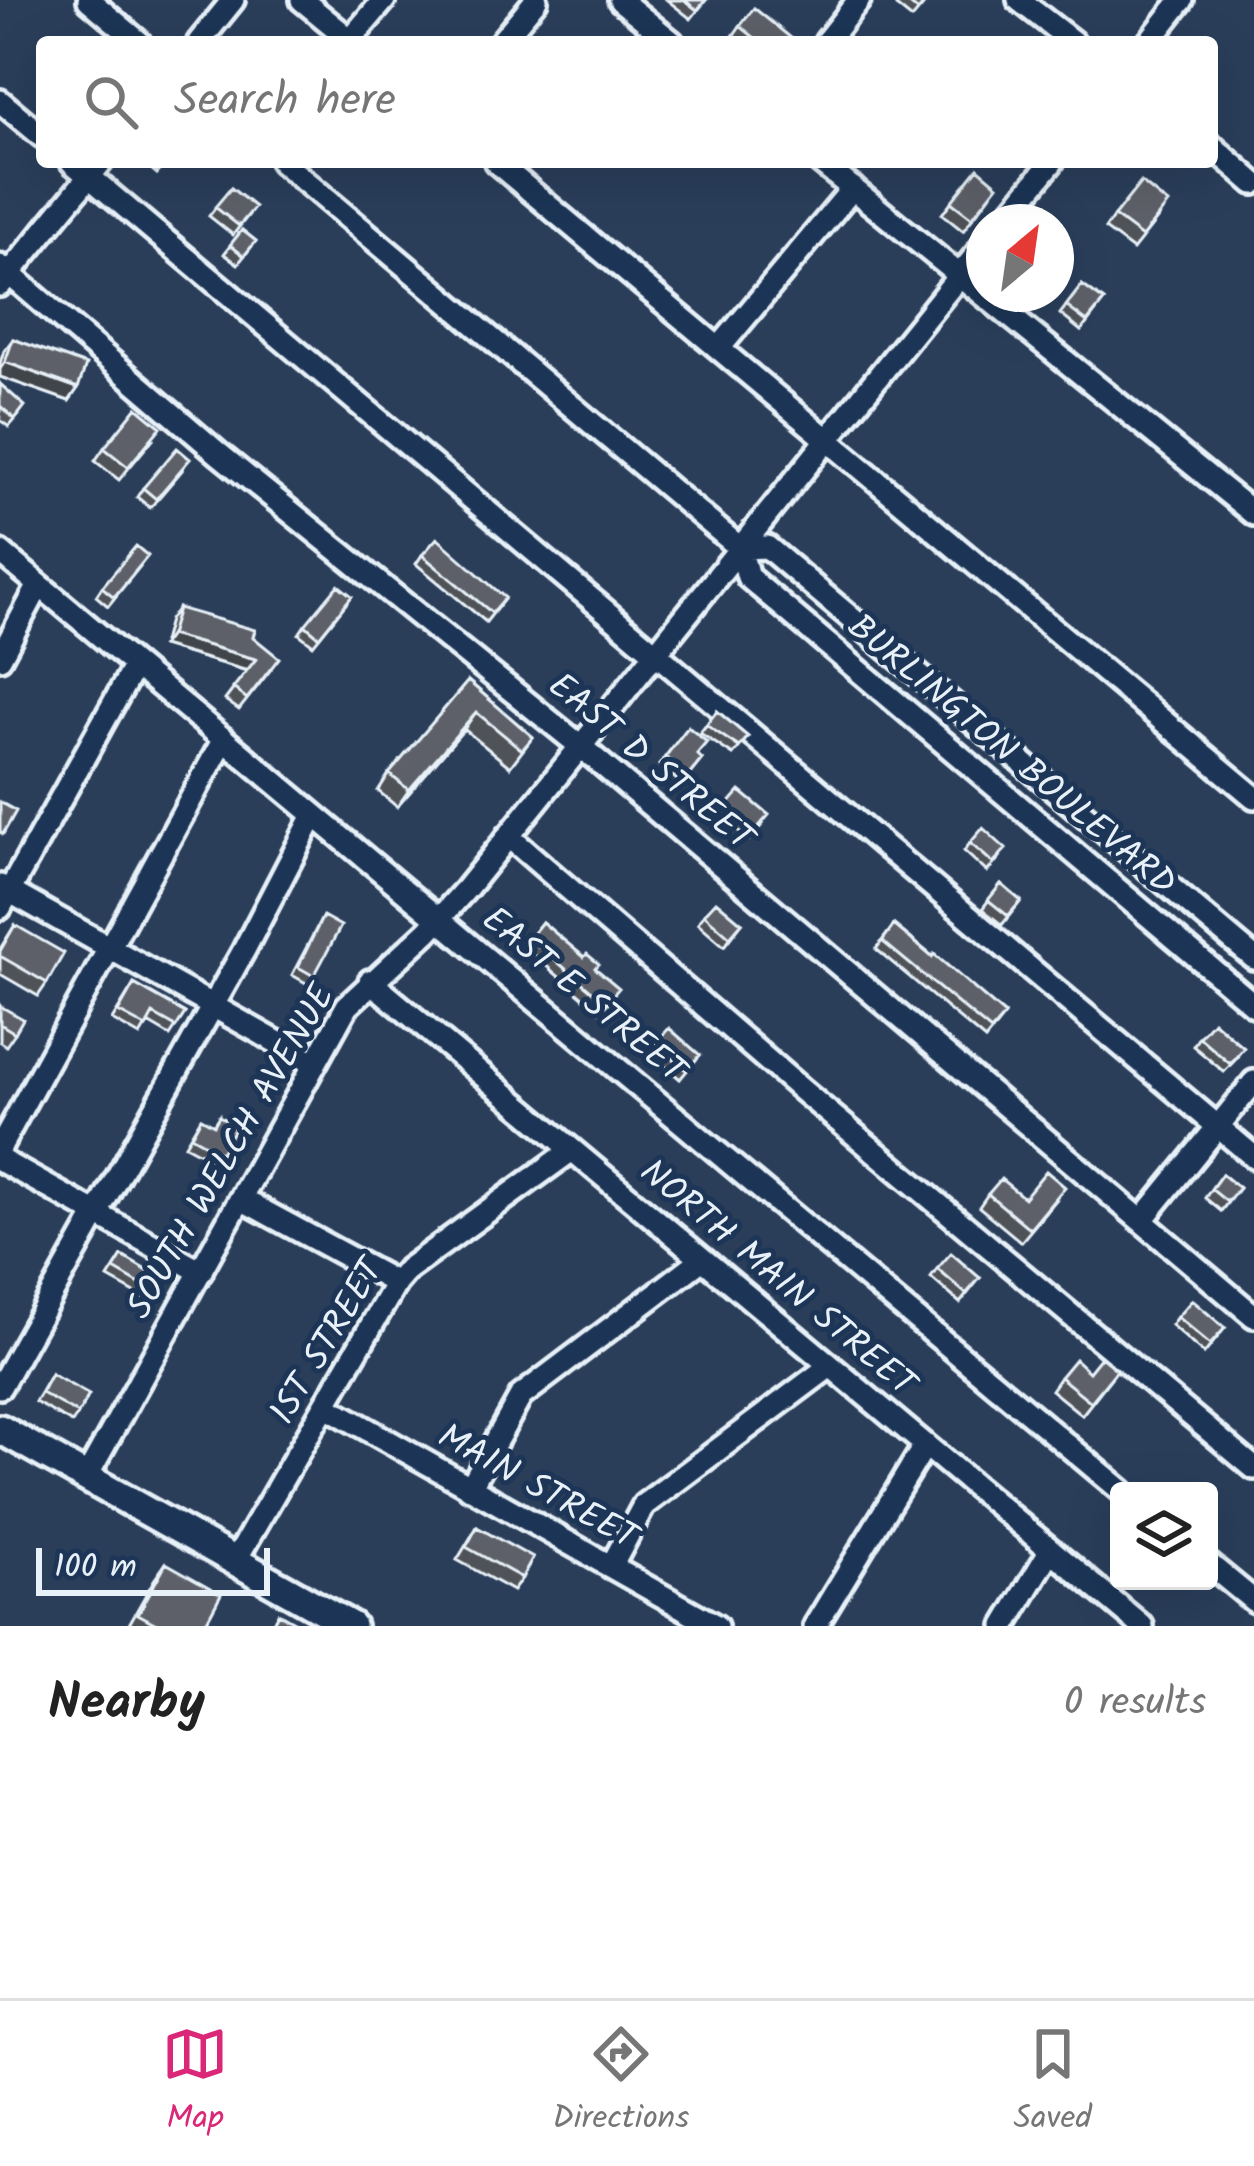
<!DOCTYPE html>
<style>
body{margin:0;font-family:Kalam,sans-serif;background:#f6f6f6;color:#222}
.controls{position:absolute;right:36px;bottom:36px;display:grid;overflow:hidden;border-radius:12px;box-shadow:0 12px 48px #0002}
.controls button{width:108px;height:108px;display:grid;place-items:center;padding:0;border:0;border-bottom:3px solid #e0e0e0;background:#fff;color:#222;font:60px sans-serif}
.compass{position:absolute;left:966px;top:204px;width:108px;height:108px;border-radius:50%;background:#fff;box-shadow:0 12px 48px #0002;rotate:29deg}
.scale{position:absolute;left:36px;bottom:30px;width:234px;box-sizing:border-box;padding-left:12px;border:6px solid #e8f1f8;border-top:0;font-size:33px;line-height:42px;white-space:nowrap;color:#e8f1f8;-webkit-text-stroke:9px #1d3557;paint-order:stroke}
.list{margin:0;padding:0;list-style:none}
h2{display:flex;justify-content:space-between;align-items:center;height:156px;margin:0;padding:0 48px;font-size:51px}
h2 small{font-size:39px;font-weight:400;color:#767676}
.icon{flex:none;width:66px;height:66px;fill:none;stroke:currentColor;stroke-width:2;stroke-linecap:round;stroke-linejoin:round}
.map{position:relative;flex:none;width:1254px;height:1626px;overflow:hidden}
.search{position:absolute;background:#fff;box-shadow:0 12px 48px #0002;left:36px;right:36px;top:36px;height:132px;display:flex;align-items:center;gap:30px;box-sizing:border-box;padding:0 42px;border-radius:12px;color:#767676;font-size:45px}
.sheet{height:372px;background:#fff}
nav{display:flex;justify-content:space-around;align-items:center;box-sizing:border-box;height:168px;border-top:3px solid #e0e0e0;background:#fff;font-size:33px;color:#767676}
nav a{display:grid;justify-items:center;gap:6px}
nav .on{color:#db2777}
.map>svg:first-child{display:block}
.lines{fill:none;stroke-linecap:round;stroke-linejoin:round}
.minor-casing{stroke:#e8f1f8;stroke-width:30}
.major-casing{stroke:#e8f1f8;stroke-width:36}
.minor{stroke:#1d3557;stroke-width:21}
.major{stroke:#1d3557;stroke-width:27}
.wall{fill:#505359;stroke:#e8f1f8;stroke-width:3}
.shaded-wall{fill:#414449;stroke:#e8f1f8;stroke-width:3}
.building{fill:#5d6168;stroke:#e8f1f8;stroke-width:3}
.labels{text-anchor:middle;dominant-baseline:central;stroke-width:10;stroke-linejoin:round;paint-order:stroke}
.street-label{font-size:36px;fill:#e8f1f8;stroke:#1d3557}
</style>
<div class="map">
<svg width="1254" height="1626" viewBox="0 0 1254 1626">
<rect width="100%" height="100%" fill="#2a3e5a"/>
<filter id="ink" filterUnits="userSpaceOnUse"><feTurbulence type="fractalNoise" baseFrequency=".00833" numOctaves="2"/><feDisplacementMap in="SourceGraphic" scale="24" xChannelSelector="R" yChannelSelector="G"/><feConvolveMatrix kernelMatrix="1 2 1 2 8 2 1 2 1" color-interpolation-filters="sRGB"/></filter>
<g filter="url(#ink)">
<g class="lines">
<defs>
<path id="minor" d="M89 0 139 42
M302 0 353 42
M620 0 672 42
M1019 0 1073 42
M350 40 384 0
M199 42 233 0
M501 42 536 0
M826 42 859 0
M1149 42 1182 0
M0 101 42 136
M1212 146 1254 183
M72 162 1254 1157
M282 162 740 548 748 577 1254 1005
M496 162 1254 797
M820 162 1254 514
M1003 222 1052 162
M0 266 219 454 579 745 1254 1316
M0 285 101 162
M720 347 853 188
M740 548 767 547 1254 958
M0 552 1122 1491
M0 658 39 585
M508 836 804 1092 1254 1468
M0 886 314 1063
M0 908 135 665
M370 981 1142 1626
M0 1147 224 739
M0 1160 201 1272
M241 1199 396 1283
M1142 1220 1254 1082
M0 1387 244 950 314 815
M326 1406 716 1626
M86 1478 347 1006 428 931 466 889 984 245
M470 1488 521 1396 701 1260
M235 1561 396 1283 408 1269 572 1150
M1209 1564 1254 1601
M611 1567 644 1505 830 1366
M815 1626 925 1445
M1005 1626 1050 1551"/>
<path id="major" d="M0 1429 351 1626"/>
</defs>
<use href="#minor" class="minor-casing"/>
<use href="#major" class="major-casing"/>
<use href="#minor" class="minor"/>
<use href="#major" class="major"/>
</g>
<path class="wall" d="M667 0H706L691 19Z
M899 0H928L912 19 896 6Z
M740 26 796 42H735L731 39Z
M143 162H167L157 174Z
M231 188 255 207 233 235 209 216Z
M989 197 963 231 942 214 951 202Z
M1114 216 1159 217 1133 250 1105 229Z
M242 230 256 241 238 264 224 254Z
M1082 285 1104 301 1081 331 1060 314Z
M13 339 78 388 69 401 0 377V363L4 351Z
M0 384 19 415 9 427 0 420Z
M152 440 119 480 95 461 104 448Z
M184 468 150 508 137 497 143 488Z
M422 555 505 598 486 622 416 564Z
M141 565 108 606 96 596 102 587Z
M352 596 313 645 299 634 305 625Z
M178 608 253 637 271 669 239 710 225 700 247 671 162 646 169 620Z
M468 681 533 737 510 767 464 729 397 807 378 791 389 774Z
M717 711 748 737 733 755 700 733Z
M688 727 697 755 702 759 682 784 659 765Z
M726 807 763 824 749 840 720 815Z
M970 843 1000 857 987 872 964 851Z
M1001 884 1021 901 1002 925 982 909Z
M704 914 742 923 724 946 698 923Z
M323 916 314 976 308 984 292 975Z
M542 922 595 968 613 997 600 1012 523 946Z
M15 925 47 983 38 996 0 974V949Z
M894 925 1005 1015 985 1040 876 949Z
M134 984 185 1013 170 1036 148 1023 140 1036 112 1020Z
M0 1006 15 1033 6 1046 0 1042Z
M1199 1037 1238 1057 1224 1072 1193 1046Z
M655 1044 700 1055 680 1079 649 1052Z
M219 1116 221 1153 215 1161 185 1145 201 1118 213 1125Z
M1222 1174 1239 1188 1221 1211 1205 1198Z
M988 1194 1056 1200 1021 1242 979 1207Z
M122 1256 156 1276 142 1297 108 1278Z
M937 1269 980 1278 960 1303 931 1278Z
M1177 1317 1225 1328 1204 1354 1171 1325Z
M1117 1370 1082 1415 1051 1390 1060 1377 1089 1372Z
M51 1374 78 1414 72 1423 35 1402Z
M477 1527 522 1578 513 1591 457 1560Z
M166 1563 204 1626H128L154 1580Z"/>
<path class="shaded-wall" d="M5 362 78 388 69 401 0 377V369Z
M170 635 256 659 248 671 162 646Z
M476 712 464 729 397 807 409 790Z"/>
<path class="building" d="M684 0H706L697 10Z
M905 0H927L918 11Z
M754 8 796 42H760L740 26Z
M978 168 998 185 972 218 951 202Z
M1141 182 1168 204 1142 237 1114 216Z
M231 188 255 207 239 226 215 207Z
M242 230 256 241 244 256 230 245Z
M1082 285 1104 301 1087 322 1066 306Z
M13 339 86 365 78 388 5 362Z
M0 384 25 406 15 419 0 406Z
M137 407 161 427 128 467 104 448Z
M177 448 190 459 156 499 143 488Z
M437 538 505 598 492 613 422 555Z
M136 546 148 556 114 597 102 587Z
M338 585 352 596 319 637 305 625Z
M178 608 255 630 253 637 279 658 247 699 233 688 256 659 170 635Z
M468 681 533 737 522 750 476 712 409 790 389 774Z
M717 711 748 737 739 747 706 725Z
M688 727 707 742 697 754 702 759 689 775 665 757Z
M740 791 769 815 755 831 726 807Z
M0 802 16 811 3 834 0 832Z
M983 828 1006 849 993 863 970 843Z
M1001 884 1021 901 1008 916 988 900Z
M716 901 742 923 730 937 704 914Z
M323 916 341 926 314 976 298 967Z
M542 922 584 957 587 954 599 964 595 968 619 988 606 1003 529 938Z
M15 925 64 953 47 983 0 956V951Z
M894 925 932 957 934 954 1005 1015 991 1031 882 941Z
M134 984 185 1013 176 1027 153 1014 146 1027 118 1012Z
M0 1006 23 1019 15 1033 0 1024Z
M1213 1021 1244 1048 1230 1064 1199 1037Z
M669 1028 700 1055 686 1070 655 1044Z
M219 1116 236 1125 221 1153 191 1136 201 1118 214 1125Z
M1046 1171 1065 1187 1030 1229 988 1194 1001 1179 1024 1198Z
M1222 1174 1239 1188 1227 1202 1211 1189Z
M951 1253 980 1278 966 1294 937 1269Z
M122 1256 156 1276 148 1289 114 1269Z
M1192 1300 1225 1328 1210 1345 1177 1317Z
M1101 1357 1117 1370 1091 1402 1060 1377 1075 1359 1089 1372Z
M51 1374 89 1395 78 1414 41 1393Z
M477 1527 533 1558 522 1578 466 1547Z
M166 1563 221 1594 204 1626H160L138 1614Z
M278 1613 301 1626H271Z"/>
</g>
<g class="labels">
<g class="street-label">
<text transform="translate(1011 756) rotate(40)">BURLINGTON BOULEVARD</text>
<text transform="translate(650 763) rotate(40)">EAST D STREET</text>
<text transform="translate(583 996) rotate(40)">EAST E STREET</text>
<text transform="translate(232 1152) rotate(-60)">SOUTH WELCH AVENUE</text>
<text transform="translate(777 1279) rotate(40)">NORTH MAIN STREET</text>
<text transform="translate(328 1342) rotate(-59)">1ST STREET</text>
<text transform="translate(537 1488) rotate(29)">MAIN STREET</text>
</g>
</g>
</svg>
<div class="controls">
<button><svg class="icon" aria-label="layers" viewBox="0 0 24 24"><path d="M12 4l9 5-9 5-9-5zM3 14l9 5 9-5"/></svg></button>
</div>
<svg class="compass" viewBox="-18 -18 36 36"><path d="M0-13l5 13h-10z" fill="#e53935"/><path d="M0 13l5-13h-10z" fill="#767676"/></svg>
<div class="scale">100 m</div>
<div class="search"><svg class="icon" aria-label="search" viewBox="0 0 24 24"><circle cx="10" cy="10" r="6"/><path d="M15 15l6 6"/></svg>Search here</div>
</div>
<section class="sheet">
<h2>Nearby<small>0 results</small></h2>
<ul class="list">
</ul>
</section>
<nav>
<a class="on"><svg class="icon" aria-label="map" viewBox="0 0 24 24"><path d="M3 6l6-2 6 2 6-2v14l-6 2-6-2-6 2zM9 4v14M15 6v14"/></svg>Map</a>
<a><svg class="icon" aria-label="directions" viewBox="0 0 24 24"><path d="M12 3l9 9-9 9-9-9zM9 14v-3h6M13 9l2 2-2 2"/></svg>Directions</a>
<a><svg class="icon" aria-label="saved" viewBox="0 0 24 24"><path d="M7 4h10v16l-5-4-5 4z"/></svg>Saved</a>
</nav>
